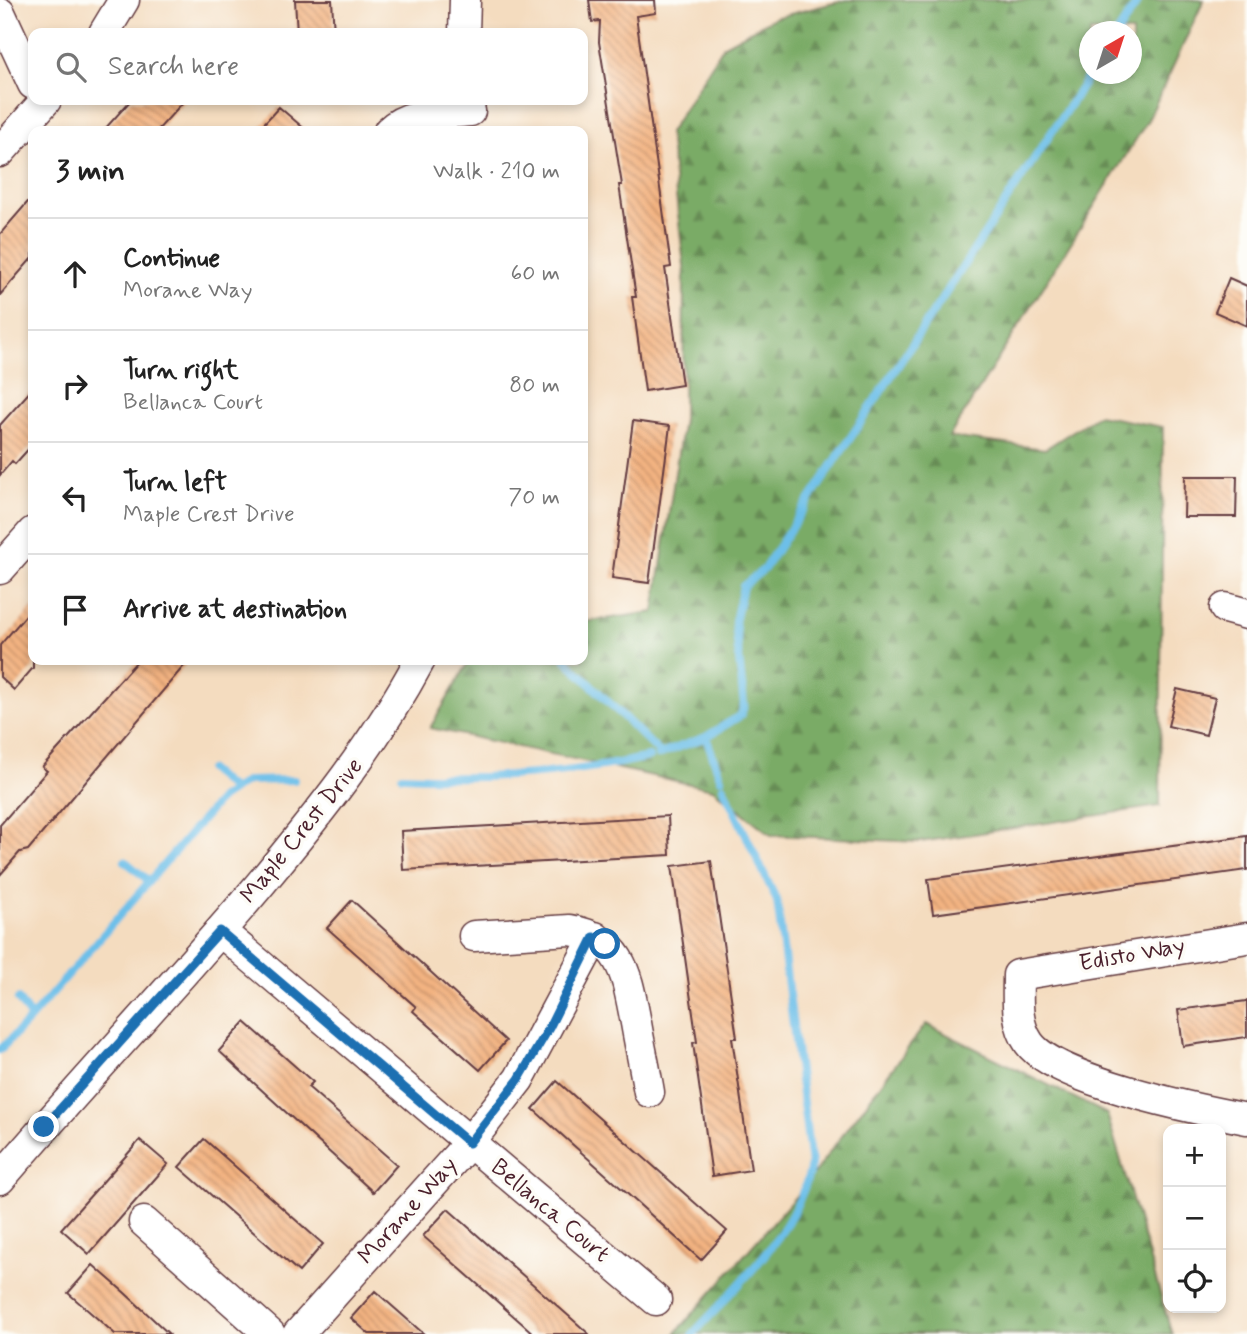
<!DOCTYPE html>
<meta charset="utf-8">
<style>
body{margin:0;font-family:Mynerve,sans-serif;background:#f6f6f6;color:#222}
.controls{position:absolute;right:21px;bottom:21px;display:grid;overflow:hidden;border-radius:14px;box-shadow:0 4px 10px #0003}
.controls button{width:63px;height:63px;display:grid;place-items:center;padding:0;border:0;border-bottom:2px solid #e0e0e0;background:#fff;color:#222;font:35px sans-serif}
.compass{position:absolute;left:1079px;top:21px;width:63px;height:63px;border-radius:50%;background:#fff;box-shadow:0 4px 10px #0003;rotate:39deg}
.stop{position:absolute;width:21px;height:21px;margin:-16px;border:5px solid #1f6fb2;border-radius:50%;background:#fff}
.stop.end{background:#1f6fb2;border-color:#fff;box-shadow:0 2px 7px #0008}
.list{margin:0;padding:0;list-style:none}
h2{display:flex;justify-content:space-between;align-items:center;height:91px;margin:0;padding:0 28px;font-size:30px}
h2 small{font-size:23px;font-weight:400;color:#767676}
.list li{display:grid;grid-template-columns:46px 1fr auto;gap:21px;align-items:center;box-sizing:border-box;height:112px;padding:0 28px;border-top:2px solid #e0e0e0}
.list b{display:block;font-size:26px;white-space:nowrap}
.list p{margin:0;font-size:23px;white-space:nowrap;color:#767676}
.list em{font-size:23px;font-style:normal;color:#767676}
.icon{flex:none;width:38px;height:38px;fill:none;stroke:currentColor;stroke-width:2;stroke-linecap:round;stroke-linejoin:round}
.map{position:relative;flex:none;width:1247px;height:1334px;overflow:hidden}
.search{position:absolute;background:#fff;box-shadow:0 4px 10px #0003;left:28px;top:28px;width:560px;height:77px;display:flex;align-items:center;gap:18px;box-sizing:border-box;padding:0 24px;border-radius:14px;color:#767676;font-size:26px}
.panel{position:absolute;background:#fff;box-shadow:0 4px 10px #0003;left:28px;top:126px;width:560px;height:539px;border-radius:14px}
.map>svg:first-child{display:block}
.forest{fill:url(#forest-firs);stroke:#626548;stroke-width:2;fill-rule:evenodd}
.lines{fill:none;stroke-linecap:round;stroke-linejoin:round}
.stream{stroke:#6dbfe9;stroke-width:8}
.building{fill:url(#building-back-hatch)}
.minor-casing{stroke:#643b41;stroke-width:33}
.minor{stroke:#fff;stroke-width:30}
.route{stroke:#1f6fb2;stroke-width:9}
.labels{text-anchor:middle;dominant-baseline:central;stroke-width:7;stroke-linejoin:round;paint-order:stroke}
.street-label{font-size:24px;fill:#4a1f2b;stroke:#fdfcf7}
</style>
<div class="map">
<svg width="1247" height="1334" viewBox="0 0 1247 1334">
<defs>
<pattern id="forest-firs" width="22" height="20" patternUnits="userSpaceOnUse" patternTransform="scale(1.75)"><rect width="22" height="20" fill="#7aab66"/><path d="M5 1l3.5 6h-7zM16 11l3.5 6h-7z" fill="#668b54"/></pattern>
<pattern id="building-back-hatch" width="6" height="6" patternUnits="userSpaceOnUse" patternTransform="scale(1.75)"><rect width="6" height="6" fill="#f3b381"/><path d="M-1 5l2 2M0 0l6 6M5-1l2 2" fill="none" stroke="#c7916a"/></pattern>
</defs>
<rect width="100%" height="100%" fill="#fdfcf7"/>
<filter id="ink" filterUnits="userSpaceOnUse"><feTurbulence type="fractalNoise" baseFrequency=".0143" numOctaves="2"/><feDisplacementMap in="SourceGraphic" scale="14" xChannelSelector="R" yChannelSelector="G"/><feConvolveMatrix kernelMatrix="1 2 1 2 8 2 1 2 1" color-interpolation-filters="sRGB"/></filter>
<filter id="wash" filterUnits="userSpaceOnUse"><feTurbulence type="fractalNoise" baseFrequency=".00686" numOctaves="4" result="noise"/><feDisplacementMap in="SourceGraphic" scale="28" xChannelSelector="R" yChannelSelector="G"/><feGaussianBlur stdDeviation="1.57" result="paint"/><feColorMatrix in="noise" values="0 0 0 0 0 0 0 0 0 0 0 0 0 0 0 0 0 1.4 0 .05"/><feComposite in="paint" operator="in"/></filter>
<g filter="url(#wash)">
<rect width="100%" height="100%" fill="#f4dcbf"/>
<path class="forest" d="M846 0H1204L1148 120 949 437 1045 449 1098 415 1163 427 1160 806 920 842 771 835 713 789 430 728 470 660H583V622L654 612 683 420 684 266 669 133 724 45 774 18ZM1090 32H1132V74H1090Z
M926 1024 1107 1114 1172 1334H675L798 1194Z"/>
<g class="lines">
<path class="stream" d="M1118 32 1139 0
M566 660 661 754
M706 737 721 779
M658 755 706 737 741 715 744 705 735 622 743 586 764 569 1090 74
M209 770 232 789
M402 776C485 780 568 775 649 757
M125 861 149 881
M18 999 31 1018
M0 1050 31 1018 221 798 247 781 294 780
M693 1334C739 1284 796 1233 811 1165L777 901 723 787"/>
</g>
<g id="blocks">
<path class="building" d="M295 0H332L334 33H297Z
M589 0H655L656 13 636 16 671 267 665 268 682 385 645 391 632 297H636L619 185H622L599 42 600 21 592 22Z
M131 100H185L157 131H103Z
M279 107 307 131H257Z
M33 196V257L0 295V234Z
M1229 278 1247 286V326L1215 312Z
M33 388V444L15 464 12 461 0 475V425Z
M633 421 670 426 649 583 612 578Z
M1185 476H1237L1236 517H1184Z
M33 607V668L14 690 0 677V645Z
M138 660H189L28 850 20 852 0 875V825L47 771 42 767Z
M1177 689 1215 698 1206 735 1168 726Z
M668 816 670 855 403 870 401 831Z
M1247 836V870L933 914 928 879Z
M711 861 737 1038H732L751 1170 712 1176 693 1043 697 1042 672 866Z
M352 900 506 1041 480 1070 413 1011 416 1007 327 928Z
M1247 1001V1037L1183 1046 1178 1010Z
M245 1022 313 1082 308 1087 397 1165 373 1192 219 1051Z
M557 1081 727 1231 701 1260 533 1109Z
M204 1139 323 1244 299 1272 179 1167Z
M140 1140 168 1164 89 1254 61 1229Z
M448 1209 589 1334H534L423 1236Z
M93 1265 125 1293 169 1334H115L68 1293Z
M375 1291 424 1334H369L351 1318Z"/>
</g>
</g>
<g filter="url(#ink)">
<use href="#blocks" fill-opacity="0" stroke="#643b41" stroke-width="2"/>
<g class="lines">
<defs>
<path id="minor" d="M0 13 33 84
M104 33 124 0
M464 33 465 0
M389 131C409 111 442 114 470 111
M0 152 46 100
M0 569 33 532
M1225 608 1247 614
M220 931 656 1300
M474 936 570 930C624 939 627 978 636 1023 640 1046 645 1069 649 1092
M1247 938 1018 975C1018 998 1015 1023 1029 1043 1056 1081 1200 1110 1247 1119
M0 1179C84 1081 173 987 257 888 318 815 375 744 420 660
M144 1222 270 1334
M298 1334 469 1143 519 1079 595 937"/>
</defs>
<use href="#minor" class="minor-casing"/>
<use href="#minor" class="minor"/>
</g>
</g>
<g class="lines" filter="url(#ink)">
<path class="route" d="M44 1127 220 931 469 1143 519 1079 549 1028 594 937 605 944"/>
</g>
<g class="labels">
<g class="street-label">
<text transform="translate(302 831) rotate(-51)">Maple Crest Drive</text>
<text transform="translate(1132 955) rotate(-10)">Edisto Way</text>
<text transform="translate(408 1211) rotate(-48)">Morane Way</text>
<text transform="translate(550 1211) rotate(40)">Bellanca Court</text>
</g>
</g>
</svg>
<div class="controls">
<button>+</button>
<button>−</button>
<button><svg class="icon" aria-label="locate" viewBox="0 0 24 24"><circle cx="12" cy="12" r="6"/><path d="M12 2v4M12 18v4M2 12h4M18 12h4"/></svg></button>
</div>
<svg class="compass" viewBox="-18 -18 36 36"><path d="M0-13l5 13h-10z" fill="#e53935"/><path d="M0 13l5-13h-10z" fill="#767676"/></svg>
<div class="stop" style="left:605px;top:944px"></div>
<div class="stop end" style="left:44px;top:1127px"></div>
<div class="search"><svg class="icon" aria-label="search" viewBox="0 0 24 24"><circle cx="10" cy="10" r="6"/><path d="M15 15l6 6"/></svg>Search here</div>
<section class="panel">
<h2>3 min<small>Walk · 210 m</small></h2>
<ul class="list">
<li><svg class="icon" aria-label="ahead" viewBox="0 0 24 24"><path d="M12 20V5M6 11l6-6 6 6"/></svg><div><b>Continue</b><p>Morane Way</p></div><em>60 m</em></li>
<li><svg class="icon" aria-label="right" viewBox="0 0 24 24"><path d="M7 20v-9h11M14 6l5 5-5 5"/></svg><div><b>Turn right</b><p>Bellanca Court</p></div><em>80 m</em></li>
<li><svg class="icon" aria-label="left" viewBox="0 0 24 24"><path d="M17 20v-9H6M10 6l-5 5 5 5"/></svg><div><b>Turn left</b><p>Maple Crest Drive</p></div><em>70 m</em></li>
<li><svg class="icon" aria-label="arrive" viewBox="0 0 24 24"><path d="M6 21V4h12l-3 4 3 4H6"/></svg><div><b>Arrive at destination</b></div></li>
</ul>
</section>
</div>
